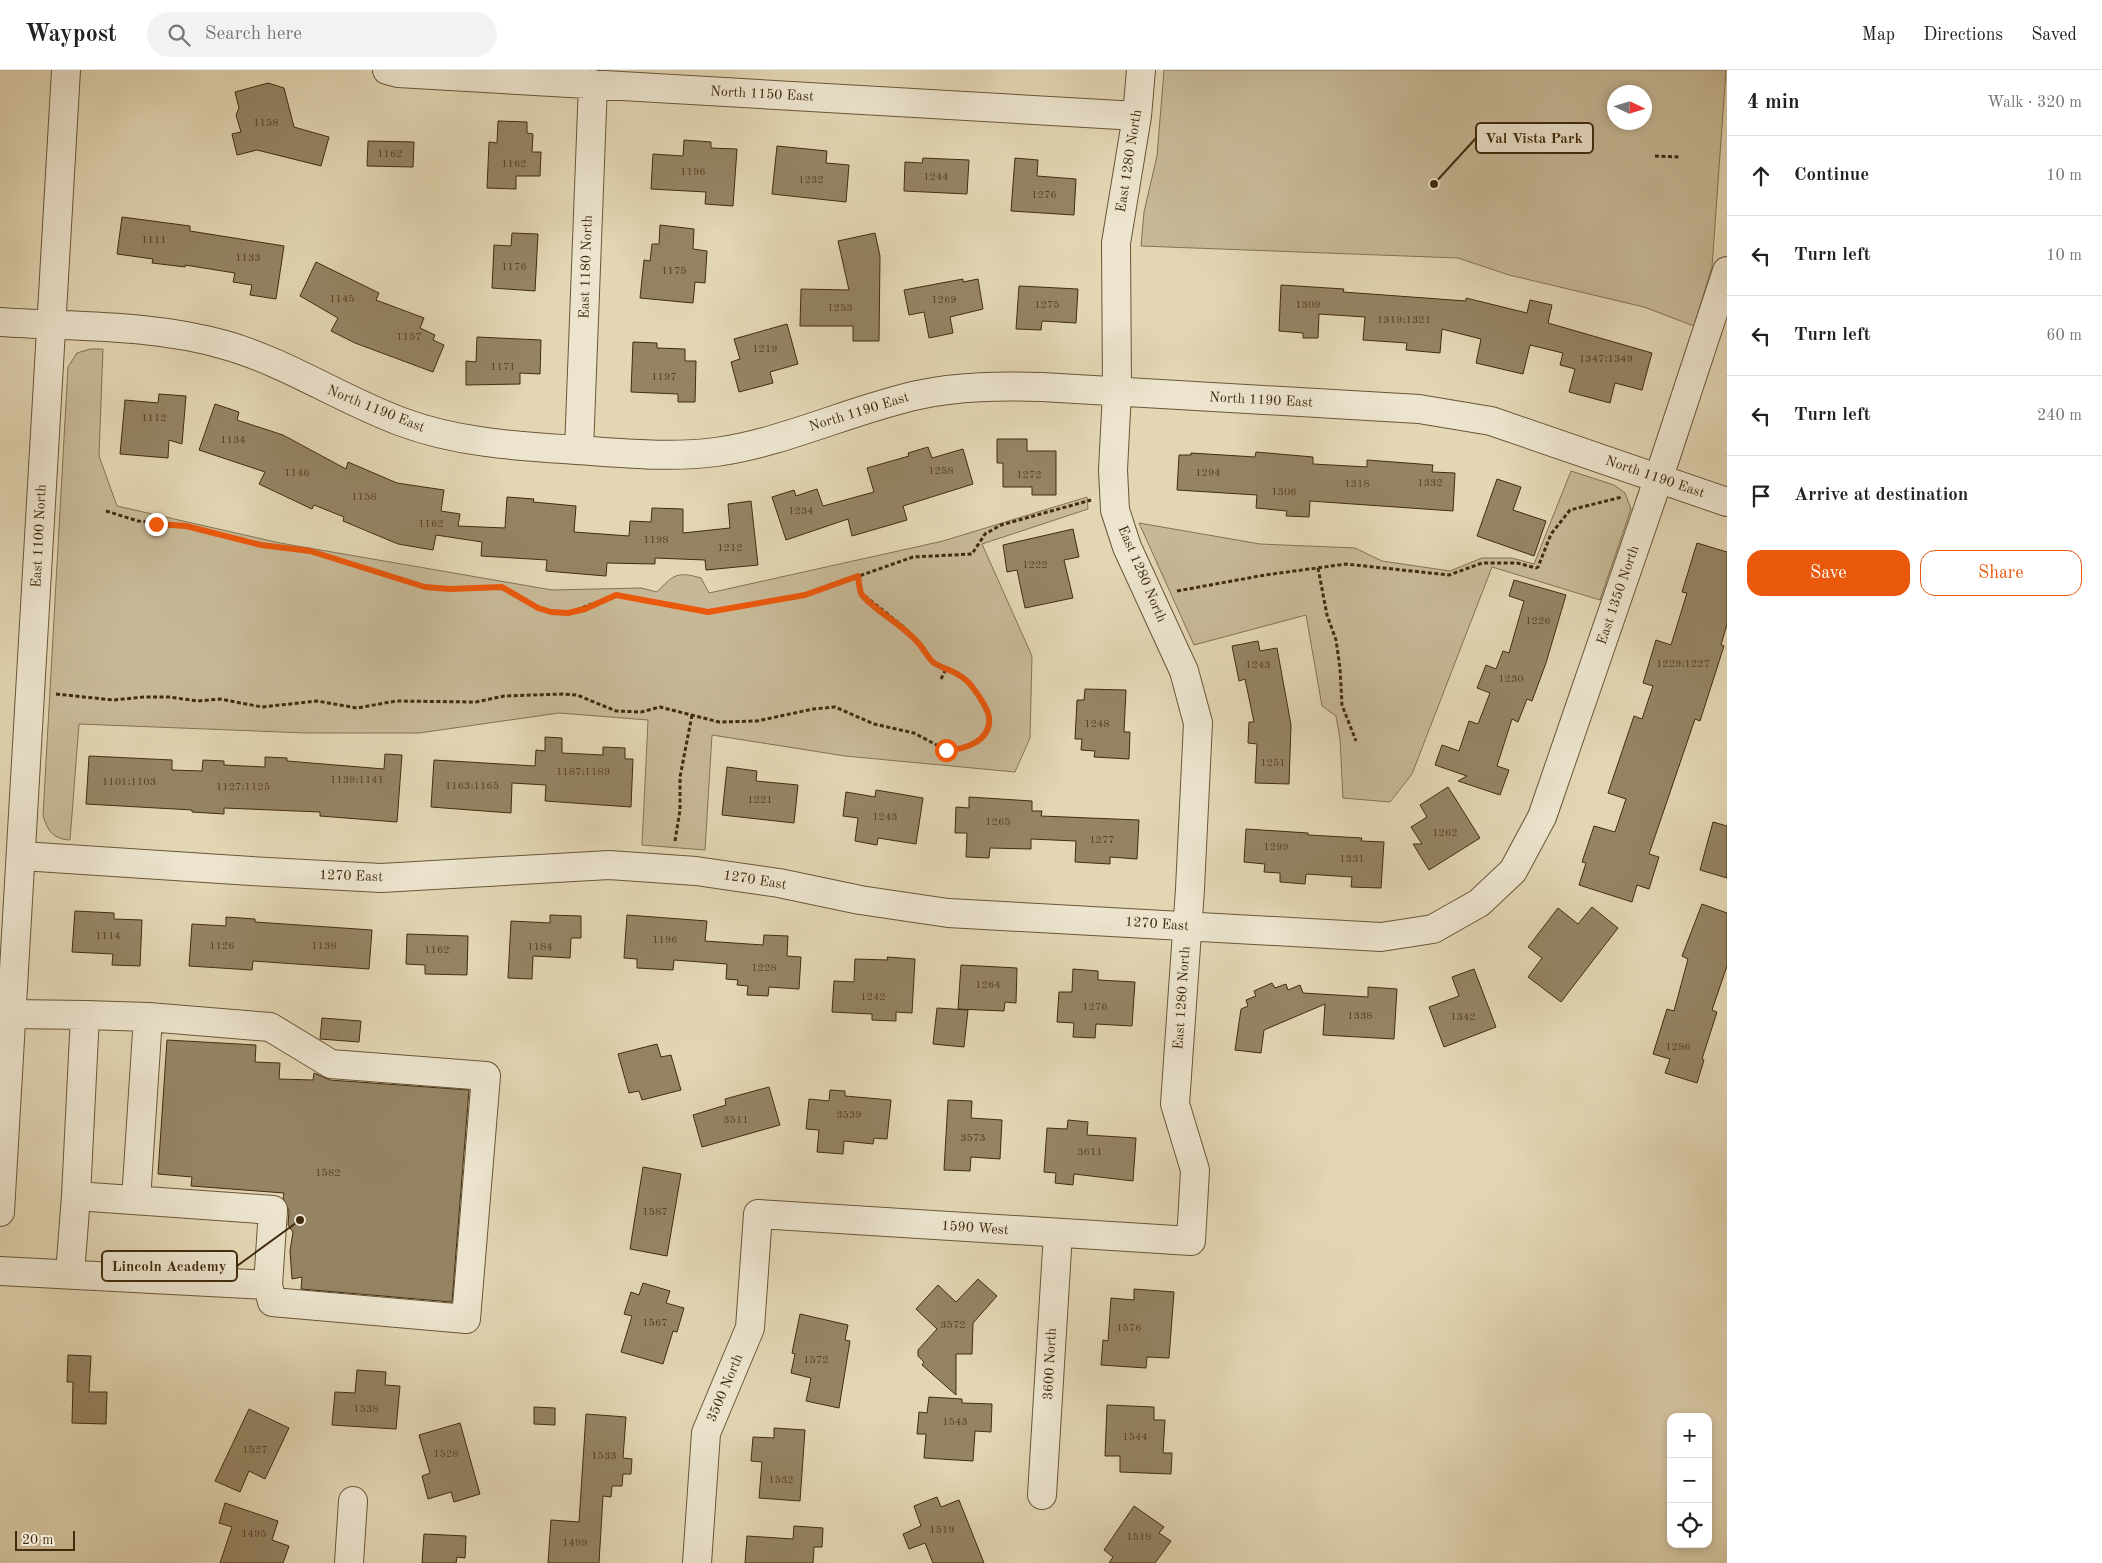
<!DOCTYPE html>
<meta charset="utf-8">
<style>
body{margin:0;font-family:"Old Standard TT",serif;background:#f2f2f2;color:#222}
.controls{position:absolute;right:15px;bottom:15px;display:grid;overflow:hidden;border-radius:10px;box-shadow:0 2px 8px #0003}
.controls button{width:45px;height:45px;display:grid;place-items:center;padding:0;border:0;border-bottom:1px solid #e0e0e0;background:#fff;color:#222;font:25px sans-serif}
.compass{position:absolute;left:1607px;top:15px;width:45px;height:45px;border-radius:50%;background:#fff;box-shadow:0 2px 8px #0003;rotate:94deg}
.scale{position:absolute;left:15px;bottom:12px;width:60px;box-sizing:border-box;padding-left:5px;border:2px solid #422c0e;border-top:0;font-size:14px;line-height:18px;white-space:nowrap;color:#422c0e;-webkit-text-stroke:4px #ece4ce;paint-order:stroke}
.stop{position:absolute;width:15px;height:15px;margin:-11px;border:4px solid #ea580c;border-radius:50%;background:#fff}
.stop.end{background:#ea580c;border-color:#fff;box-shadow:0 1px 5px #0008}
.list{margin:0;padding:0;list-style:none}
h2{display:flex;justify-content:space-between;align-items:center;height:65px;margin:0;padding:0 20px;font-size:21px}
h2 small{font-size:16px;font-weight:400;color:#767676}
.list li{display:grid;grid-template-columns:32px 1fr auto;gap:15px;align-items:center;box-sizing:border-box;height:80px;padding:0 20px;border-top:1px solid #e0e0e0}
.list b{display:block;font-size:19px;white-space:nowrap}
.list em{font-size:16px;font-style:normal;color:#767676}
.actions{display:flex;gap:10px;padding:15px 20px}
.actions a{flex:1;padding:11px 0;border:1px solid #ea580c;border-radius:15px;text-align:center;font-size:18px;color:#ea580c}
.actions .main{background:#ea580c;color:#fff}
.icon{flex:none;width:28px;height:28px;fill:none;stroke:currentColor;stroke-width:2;stroke-linecap:round;stroke-linejoin:round}
.map{position:relative;flex:none;width:1727px;height:1493px;overflow:hidden}
header{display:flex;align-items:center;gap:30px;box-sizing:border-box;height:70px;padding:0 25px;background:#fff;border-bottom:1px solid #e0e0e0}
header strong{font-size:24px}
nav{display:flex;gap:28px;margin-inline-start:auto;font-size:18px}
.search{width:350px;height:45px;background:#f2f2f2;display:flex;align-items:center;gap:12px;box-sizing:border-box;padding:0 18px;border-radius:28px;color:#767676;font-size:19px}
main{display:flex}
aside{flex:1;background:#fff}
.map>svg:first-child{display:block}
.green{fill:#c7b997;stroke:#847252;fill-rule:evenodd}
.building{fill:#958464;stroke:#422c0e}
.lines{fill:none;stroke-linecap:round;stroke-linejoin:round}
.minor-casing{stroke:#6a5637;stroke-width:30}
.path{stroke:#422c0e;stroke-width:3;stroke-dasharray:4 2.5;stroke-linecap:butt}
.minor{stroke:#ece4ce;stroke-width:28}
.route{stroke:#ea580c;stroke-width:6}
.labels{text-anchor:middle;dominant-baseline:central;stroke-width:4;stroke-linejoin:round;paint-order:stroke}
.number-label{font-size:11px;fill:#574224}
.street-label{font-size:14px;fill:#422c0e;stroke:#ece4ce}
.leader{fill:none;stroke:#422c0e;stroke-width:2}
.callout-dot{fill:#422c0e;stroke:#ece4ce;stroke-width:2}
.callout{fill:#ece4ce;stroke:#422c0e;stroke-width:2}
.callout-label{font-size:15px;text-anchor:middle;font-weight:bold;fill:#422c0e}
</style>
<header>
<strong>Waypost</strong>
<div class="search"><svg class="icon" aria-label="search" viewBox="0 0 24 24"><circle cx="10" cy="10" r="6"/><path d="M15 15l6 6"/></svg>Search here</div>
<nav><a>Map</a><a>Directions</a><a>Saved</a></nav>
</header>
<main>
<div class="map">
<svg width="1727" height="1493" viewBox="0 0 1727 1493">
<rect width="100%" height="100%" fill="#e2d6b3"/>
<filter id="stains"><feTurbulence type="fractalNoise" baseFrequency=".004" numOctaves="4"/><feColorMatrix values="0 0 0 0 .2 0 0 0 0 .09 0 0 0 0 .02 0 0 0 .5 -.17"/></filter>
<radialGradient id="worn" r=".72"><stop offset=".6" stop-color="#630" stop-opacity="0"/><stop offset="1" stop-color="#630" stop-opacity=".3"/></radialGradient>
<path class="green" d="M1164 0H1726L1712 197 1694 256 1644 237 1509 205 1458 188 1141 176 1144 142 1157 86ZM1644 22V52H1614V22Z
M90 279H103L99 386 117 436 280 473 552 520 641 518 657 522C673 505 677 501 701 508L709 523 943 471 1087 427 1088 439 982 474 1032 586 1030 668 1015 702 845 686 712 665 705 780 642 775 648 650 559 643 419 663H306L79 654 70 770C53 769 48 761 43 746L68 297 77 283Z
M1571 401 1614 415 1625 423 1631 439 1600 530 1492 497 1412 704 1390 732 1343 728 1340 669 1336 646 1322 636 1306 545 1194 575 1139 453 1260 474 1355 478 1382 491 1450 501 1482 488H1512L1534 494Z"/>
<path class="building" d="M268 13 284 18 294 57 329 67 321 96 257 80 237 85 232 64 241 62 236 45 239 38 235 22Z
M498 51 527 52V63L533 64 532 82H541L540 106H516V119L487 118 489 72 497 73Z
M684 70 711 72V78L737 79 733 136 705 134 706 122 651 119 653 84 683 86Z
M368 71 414 72 413 97 367 96Z
M777 76 827 81 826 93 849 95 846 132 772 124Z
M923 88 969 90 967 124 904 121 905 92 922 93Z
M1015 88 1038 90 1037 106 1076 109 1074 145 1011 141Z
M122 147 190 156V161L284 176 276 229 250 225 252 215 233 212 235 203 185 195V197L152 193 153 189 117 184Z
M660 155 694 159 693 179 707 181 705 213 695 212 693 233 640 228 644 190 650 191 652 174H659Z
M512 163 538 164 535 221 492 218 494 175 511 176Z
M875 163 880 186 879 271H853V256H800L801 219 849 220 838 171Z
M316 192 379 223 376 230 424 248 420 258 435 265 433 270 444 275 433 302 355 273 331 261 338 248 300 226Z
M963 209V212L978 209 983 239 950 247 953 263 929 268 924 242 909 245 904 220Z
M1281 215 1344 219 1343 222 1466 231V228L1527 243 1530 230 1552 235 1548 253 1652 283 1642 320 1615 313 1610 333 1569 322 1575 299 1560 295 1563 283 1530 275 1523 304 1476 293 1481 269 1442 259 1440 283 1406 280 1407 273 1363 270 1365 247 1319 244 1318 268H1303V263L1279 261Z
M1019 216 1078 219 1076 253 1042 251 1041 260 1016 259Z
M787 254 798 294 770 302 773 313 739 322 731 292 740 289 734 269Z
M477 267 541 270 540 304 520 303V314L466 315V291L476 292Z
M633 272 657 273V278L685 279V291H696L695 332H678V324L631 322Z
M159 324 186 326 182 374 169 370 168 388 120 384 125 330 158 333Z
M215 334 239 342 237 350 283 365 346 399 348 392 397 413 444 420 441 441 460 444 458 456 505 458 507 427 534 429 533 432 576 436 574 462 629 466 630 451 651 452 652 438 683 439V463L730 458 728 434 751 431 758 495 706 500 705 490 655 488V494L607 493 606 506 546 501 547 490 481 486 482 472 436 465 433 480 398 474 343 451 344 447 314 435 312 439 259 414 265 402 199 380Z
M997 369H1027V381H1056V425H1032V417H1003V393H997Z
M928 377 932 388 963 379 973 414 903 436 907 450 852 466 848 449 786 470 772 427 794 420 796 426 817 419 823 436 874 422 867 398 909 386 908 383Z
M1256 382 1313 387V394L1367 397V390L1433 395 1432 402 1455 403 1453 441 1310 431 1309 447 1286 446 1287 441 1256 438 1257 425 1177 420 1179 385H1191V383L1255 387Z
M1497 409 1521 417 1513 440 1546 451 1534 486 1477 466Z
M1073 459 1079 487 1064 490 1073 528 1025 538 1017 500 1007 502 1003 475Z
M1697 473 1727 482V554L1721 575 1724 576 1700 651 1695 649 1649 784 1659 787 1649 819 1637 815 1632 832 1579 815 1586 793 1582 792 1594 756 1615 762 1626 729 1608 723 1634 646 1642 649 1653 616 1643 613 1656 570 1671 575 1687 523 1682 522Z
M1514 510 1566 525 1546 593 1532 631 1527 629 1518 652 1512 649 1497 696 1509 700 1500 725 1458 711 1467 706 1435 695 1442 675 1459 681 1469 651 1478 654 1490 623 1477 618 1486 595 1496 599 1503 581 1509 583 1524 531 1509 526Z
M1258 571 1260 581 1277 578 1291 655 1289 714 1255 713 1257 674 1248 673 1249 652H1254L1245 609 1239 611 1232 576Z
M1085 619 1126 620 1124 662H1130L1129 689 1094 687 1095 681 1081 680 1082 669H1075L1077 630H1084Z
M545 667 562 668V683L603 685V677L625 678V689H633L631 737 545 731 546 715 512 713 511 743 431 737 434 690 535 696 536 680 545 681Z
M385 684 402 685 397 752 320 746V742L224 738V744L192 742V740L86 734 89 686 172 690V700L202 701 203 690 224 691V695L265 697V687L287 688V691L384 699Z
M727 697 757 701 756 711 798 715 794 753 722 745Z
M1448 717 1480 768 1429 800 1413 774H1422L1411 757 1427 747 1420 735Z
M876 720 923 728 916 774 878 768 877 775 855 771 858 748 843 746 846 722 875 727Z
M969 727 1032 731V741H1042L1041 746 1139 750 1137 789 1110 787V794L1075 792 1076 771 1031 769V779L990 778 989 788 966 787 967 763H955L956 737 969 738Z
M1713 752 1727 756V808L1700 800Z
M1246 759 1308 763V765L1362 768 1361 771 1384 772 1381 818 1351 817 1352 807 1306 804 1305 814 1280 812V803L1264 802 1265 794 1244 792Z
M1702 834 1727 843V896L1712 940 1717 942 1702 989 1704 990 1697 1013 1665 1003 1670 989 1653 984 1667 939 1674 941 1688 889 1682 886Z
M1592 837 1618 858 1561 932 1528 907 1542 888 1528 877 1558 838 1578 854Z
M75 841 114 843V849L142 850 140 896 112 895 113 884 72 882Z
M550 845 581 846V868H571L570 888 533 886 532 909 508 908 511 851 550 853Z
M627 845 707 851 705 871 763 875 764 865 788 866 787 886 801 887 799 919 769 917 768 926 747 925 748 916 737 915 738 910 726 909 727 894 674 890 673 900 637 898V889L624 888Z
M226 847 255 849V852L372 860 369 899 253 891 252 900 189 896 192 854 226 856Z
M407 864 468 866 467 905 425 904V895L406 894Z
M887 887 915 889 912 943 896 942V951L872 950V944L832 942 834 911 854 912 855 889 888 890Z
M961 895 1017 898 1016 933 1005 932 1004 941 958 939Z
M1073 899 1098 901V910L1135 912 1132 956 1096 954 1095 968 1073 967 1074 953 1057 952 1059 922H1072Z
M1474 899 1496 957 1444 977 1429 937 1459 926 1452 907Z
M1272 913 1275 918 1286 914 1288 920 1300 915 1303 923 1368 927V917L1397 919 1394 969 1323 965 1325 934 1264 960 1261 983 1235 980 1241 939 1248 936 1246 930 1256 926 1254 921Z
M937 938 968 940 964 977 933 974Z
M322 948 361 951 359 972 320 969Z
M167 970 256 975 255 992 280 993 279 1009 313 1010 314 1003 330 1010 469 1020 452 1232 301 1219 302 1207 292 1209 290 1181 293 1162 288 1155 289 1141 283 1129 284 1123 191 1116 192 1107 158 1104Z
M657 974 661 987 671 985 681 1020 642 1030 639 1021 629 1023 618 984Z
M769 1017 780 1055 702 1077 693 1045 726 1035 725 1029Z
M830 1020 845 1021V1026L891 1030 887 1069 874 1068 873 1074 844 1071 843 1084 817 1082 819 1060 806 1059 809 1029 829 1031Z
M948 1030 972 1031 971 1048 1002 1050 1000 1089 971 1087 970 1101 944 1100Z
M1068 1050 1088 1052 1087 1065 1136 1068 1133 1111 1074 1104 1073 1115 1055 1113 1056 1103 1044 1102 1047 1058 1067 1059Z
M643 1097 681 1104 667 1186 630 1179Z
M978 1209 997 1226 973 1253 972 1284H956V1325L922 1295 924 1292 918 1286V1280L937 1259 916 1239 938 1215 956 1232Z
M643 1213 670 1221 666 1233 684 1238 677 1262 673 1261 663 1294 621 1282 632 1246 624 1244 631 1222 639 1225Z
M1134 1219 1174 1222 1169 1288 1147 1287 1146 1298 1101 1295 1103 1270 1108 1271 1111 1228 1134 1230Z
M800 1244 848 1255 845 1270 850 1271 839 1338 806 1331 811 1308 791 1303 795 1284 792 1283Z
M68 1285 91 1286 89 1322H107L106 1354 72 1353 73 1312H67Z
M357 1300 386 1302 385 1315 400 1316 396 1359 332 1355 335 1322 355 1323Z
M929 1327 962 1329V1333L992 1334 991 1362 975 1361 973 1391 924 1388 926 1364H917L919 1342 927 1343Z
M1107 1335 1154 1337V1350H1165L1163 1383H1172L1171 1404 1120 1402V1386H1105Z
M534 1337 555 1338V1355L534 1354Z
M249 1339 289 1358 265 1409 249 1401 240 1422 215 1411Z
M586 1344 626 1347 623 1388 632 1389 631 1404H623L622 1416H612L611 1427 603 1426 599 1493H548L551 1450 579 1452Z
M460 1353 480 1424 454 1432 451 1422 428 1429 422 1406 430 1403 419 1365Z
M774 1358 805 1360 800 1431 759 1428 762 1392 751 1391 753 1367 774 1368Z
M937 1427 941 1437 959 1430 984 1493H933L925 1473 909 1479 903 1464 921 1456 914 1436Z
M225 1433 278 1451 272 1470 289 1476 283 1493H220L232 1457 219 1453Z
M1134 1436 1164 1457 1159 1463 1171 1471 1155 1493H1109L1113 1487 1104 1480Z
M794 1456 823 1458 822 1477H814L813 1493H745L747 1466 793 1469Z
M424 1464 466 1466 465 1488 457 1487 456 1493H422Z"/>
<g class="lines">
<defs>
<path id="minor" d="M387 0 398 3 1137 46
M0 252C74 257 153 254 225 275 286 292 342 330 402 352 458 373 518 376 577 380 623 383 670 388 716 382 786 372 850 340 918 325 959 316 1000 316 1042 317L1419 339 1491 351 1727 432
M579 380 593 14
M22 786 251 801 381 808 609 795 696 801 779 813 860 830 948 843 1381 867 1433 859 1479 833 1513 801 1542 747 1659 407 1727 201
M12 944 85 945 76 1126
M85 945 148 947 136 1130
M148 947 270 957 331 994 486 1006 466 1249 272 1232 268 1215
M0 1142 66 0
M0 1201 268 1215 273 1140 76 1126 70 1204
M1042 1425 1058 1163
M349 1493 353 1431
M697 1493 706 1363 750 1258 758 1144 1191 1171 1195 1100 1175 1034 1190 819 1198 653 1184 601 1127 477 1115 440 1113 400 1117 321 1116 173 1137 46 1141 0"/>
</defs>
<use href="#minor" class="minor-casing"/>
<path class="path" d="M1655 86 1681 87
M106 441 138 451 186 456 261 475 310 481 425 517 450 519 502 517 538 538 551 542 568 543 616 525 708 541 805 525 913 487 972 484 985 464 1001 455 1091 430
M1318 498 1327 545 1336 570 1340 598 1342 635 1356 671
M1177 521 1265 505 1346 494 1449 505 1482 493H1517L1536 498 1538 497 1551 464 1570 440 1622 427
M941 609 946 599
M56 624 113 630 144 627H169L198 631 220 629 262 637 317 631 357 638 396 631 476 632 504 626 563 624 577 625 616 641 641 642 660 637 719 652 757 651 813 639 835 637 874 654 914 663 946 680H958L971 675 981 668 988 657 989 647 985 635 969 613 961 606 933 592 905 558 861 523 858 506
M675 771 680 740V707L692 645"/>
<use href="#minor" class="minor"/>
</g>
<g class="lines">
<path class="route" d="M156 454 186 456 261 475 310 481 425 517 450 519 502 517 538 538 551 542 568 543 585 539 616 525 708 542 805 525 858 506C859 512 859 520 862 525 877 543 903 554 920 575 925 581 928 588 934 593 946 600 961 603 970 614 977 623 987 636 989 647 992 671 964 680 946 680"/>
</g>
<g class="labels">
<g class="number-label">
<text x="266" y="53">1158</text>
<text x="390" y="84">1162</text>
<text x="514" y="94">1162</text>
<text x="693" y="102">1196</text>
<text x="936" y="107">1244</text>
<text x="811" y="110">1232</text>
<text x="1044" y="125">1276</text>
<text x="154" y="170">1111</text>
<text x="248" y="188">1133</text>
<text x="514" y="197">1176</text>
<text x="674" y="201">1175</text>
<text x="342" y="229">1145</text>
<text x="944" y="230">1269</text>
<text x="1047" y="235">1275</text>
<text x="1308" y="235">1309</text>
<text x="840" y="238">1253</text>
<text x="1404" y="250">1319;1321</text>
<text x="409" y="267">1157</text>
<text x="765" y="279">1219</text>
<text x="1606" y="289">1347;1349</text>
<text x="503" y="297">1171</text>
<text x="664" y="307">1197</text>
<text x="154" y="348">1112</text>
<text x="233" y="370">1134</text>
<text x="941" y="401">1258</text>
<text x="297" y="403">1146</text>
<text x="1208" y="403">1294</text>
<text x="1029" y="405">1272</text>
<text x="1430" y="413">1332</text>
<text x="1357" y="414">1318</text>
<text x="1284" y="422">1306</text>
<text x="364" y="427">1158</text>
<text x="801" y="441">1234</text>
<text x="431" y="454">1162</text>
<text x="656" y="470">1198</text>
<text x="730" y="478">1212</text>
<text x="1035" y="495">1222</text>
<text x="1538" y="551">1226</text>
<text x="1683" y="594">1229;1227</text>
<text x="1258" y="595">1243</text>
<text x="1511" y="609">1230</text>
<text x="1097" y="654">1248</text>
<text x="1273" y="693">1251</text>
<text x="583" y="702">1187;1189</text>
<text x="357" y="710">1139;1141</text>
<text x="129" y="712">1101;1103</text>
<text x="472" y="716">1163;1165</text>
<text x="243" y="717">1127;1125</text>
<text x="760" y="730">1221</text>
<text x="885" y="747">1243</text>
<text x="998" y="752">1265</text>
<text x="1445" y="763">1262</text>
<text x="1102" y="770">1277</text>
<text x="1276" y="777">1299</text>
<text x="1352" y="789">1331</text>
<text x="108" y="866">1114</text>
<text x="665" y="870">1196</text>
<text x="222" y="876">1126</text>
<text x="324" y="876">1138</text>
<text x="540" y="877">1184</text>
<text x="437" y="880">1162</text>
<text x="764" y="898">1228</text>
<text x="988" y="915">1264</text>
<text x="873" y="927">1242</text>
<text x="1095" y="937">1276</text>
<text x="1360" y="946">1338</text>
<text x="1463" y="947">1342</text>
<text x="1678" y="977">1286</text>
<text x="849" y="1045">3539</text>
<text x="736" y="1050">3511</text>
<text x="973" y="1068">3573</text>
<text x="1090" y="1082">3611</text>
<text x="328" y="1103">1582</text>
<text x="655" y="1142">1587</text>
<text x="655" y="1253">1567</text>
<text x="953" y="1255">3572</text>
<text x="1129" y="1258">1576</text>
<text x="816" y="1290">1572</text>
<text x="366" y="1339">1538</text>
<text x="955" y="1352">1543</text>
<text x="1135" y="1367">1544</text>
<text x="255" y="1380">1527</text>
<text x="446" y="1384">1528</text>
<text x="604" y="1386">1533</text>
<text x="781" y="1410">1532</text>
<text x="942" y="1460">1519</text>
<text x="254" y="1464">1495</text>
<text x="1139" y="1467">1518</text>
<text x="575" y="1473">1499</text>
</g>
<g class="street-label">
<text transform="translate(762 24) rotate(3)">North 1150 East</text>
<text transform="translate(1129 91) rotate(-81)">East 1280 North</text>
<text transform="translate(586 197) rotate(-88)">East 1180 North</text>
<text transform="translate(1261 330) rotate(3)">North 1190 East</text>
<text transform="translate(376 339) rotate(22)">North 1190 East</text>
<text transform="translate(859 342) rotate(-17)">North 1190 East</text>
<text transform="translate(1655 407) rotate(19)">North 1190 East</text>
<text transform="translate(39 466) rotate(-87)">East 1100 North</text>
<text transform="translate(1142 504) rotate(67)">East 1280 North</text>
<text transform="translate(1618 525) rotate(-71)">East 1350 North</text>
<text transform="translate(351 806) rotate(2)">1270 East</text>
<text transform="translate(755 810) rotate(9)">1270 East</text>
<text transform="translate(1157 854) rotate(4)">1270 East</text>
<text transform="translate(1182 928) rotate(-86)">East 1280 North</text>
<text transform="translate(975 1158) rotate(4)">1590 West</text>
<text transform="translate(1050 1294) rotate(-87)">3600 North</text>
<text transform="translate(725 1318) rotate(-67)">3500 North</text>
</g>
</g>
<path class="leader" d="M1434 114L1476 68M300 1150L237 1196"/>
<g class="callout-dot">
<circle cx="1434" cy="114" r="5"/>
<circle cx="300" cy="1150" r="5"/>
</g>
<g class="callout">
<rect x="1476" y="53" width="117" height="30" rx="5"/>
<rect x="102" y="1181" width="135" height="30" rx="5"/>
</g>
<g class="callout-label">
<text x="1534" y="73">Val Vista Park</text>
<text x="169" y="1201">Lincoln Academy</text>
</g>
<rect width="100%" height="100%" filter="url(#stains)"/>
<rect width="100%" height="100%" fill="url(#worn)"/>
</svg>
<div class="controls">
<button>+</button>
<button>−</button>
<button><svg class="icon" aria-label="locate" viewBox="0 0 24 24"><circle cx="12" cy="12" r="6"/><path d="M12 2v4M12 18v4M2 12h4M18 12h4"/></svg></button>
</div>
<svg class="compass" viewBox="-18 -18 36 36"><path d="M0-13l5 13h-10z" fill="#e53935"/><path d="M0 13l5-13h-10z" fill="#767676"/></svg>
<div class="scale">20 m</div>
<div class="stop" style="left:946px;top:680px"></div>
<div class="stop end" style="left:156px;top:454px"></div>
</div>
<aside>
<h2>4 min<small>Walk · 320 m</small></h2>
<ul class="list">
<li><svg class="icon" aria-label="ahead" viewBox="0 0 24 24"><path d="M12 20V5M6 11l6-6 6 6"/></svg><div><b>Continue</b></div><em>10 m</em></li>
<li><svg class="icon" aria-label="left" viewBox="0 0 24 24"><path d="M17 20v-9H6M10 6l-5 5 5 5"/></svg><div><b>Turn left</b></div><em>10 m</em></li>
<li><svg class="icon" aria-label="left" viewBox="0 0 24 24"><path d="M17 20v-9H6M10 6l-5 5 5 5"/></svg><div><b>Turn left</b></div><em>60 m</em></li>
<li><svg class="icon" aria-label="left" viewBox="0 0 24 24"><path d="M17 20v-9H6M10 6l-5 5 5 5"/></svg><div><b>Turn left</b></div><em>240 m</em></li>
<li><svg class="icon" aria-label="arrive" viewBox="0 0 24 24"><path d="M6 21V4h12l-3 4 3 4H6"/></svg><div><b>Arrive at destination</b></div></li>
</ul>
<div class="actions"><a class="main">Save</a><a>Share</a></div>
</aside>
</main>
